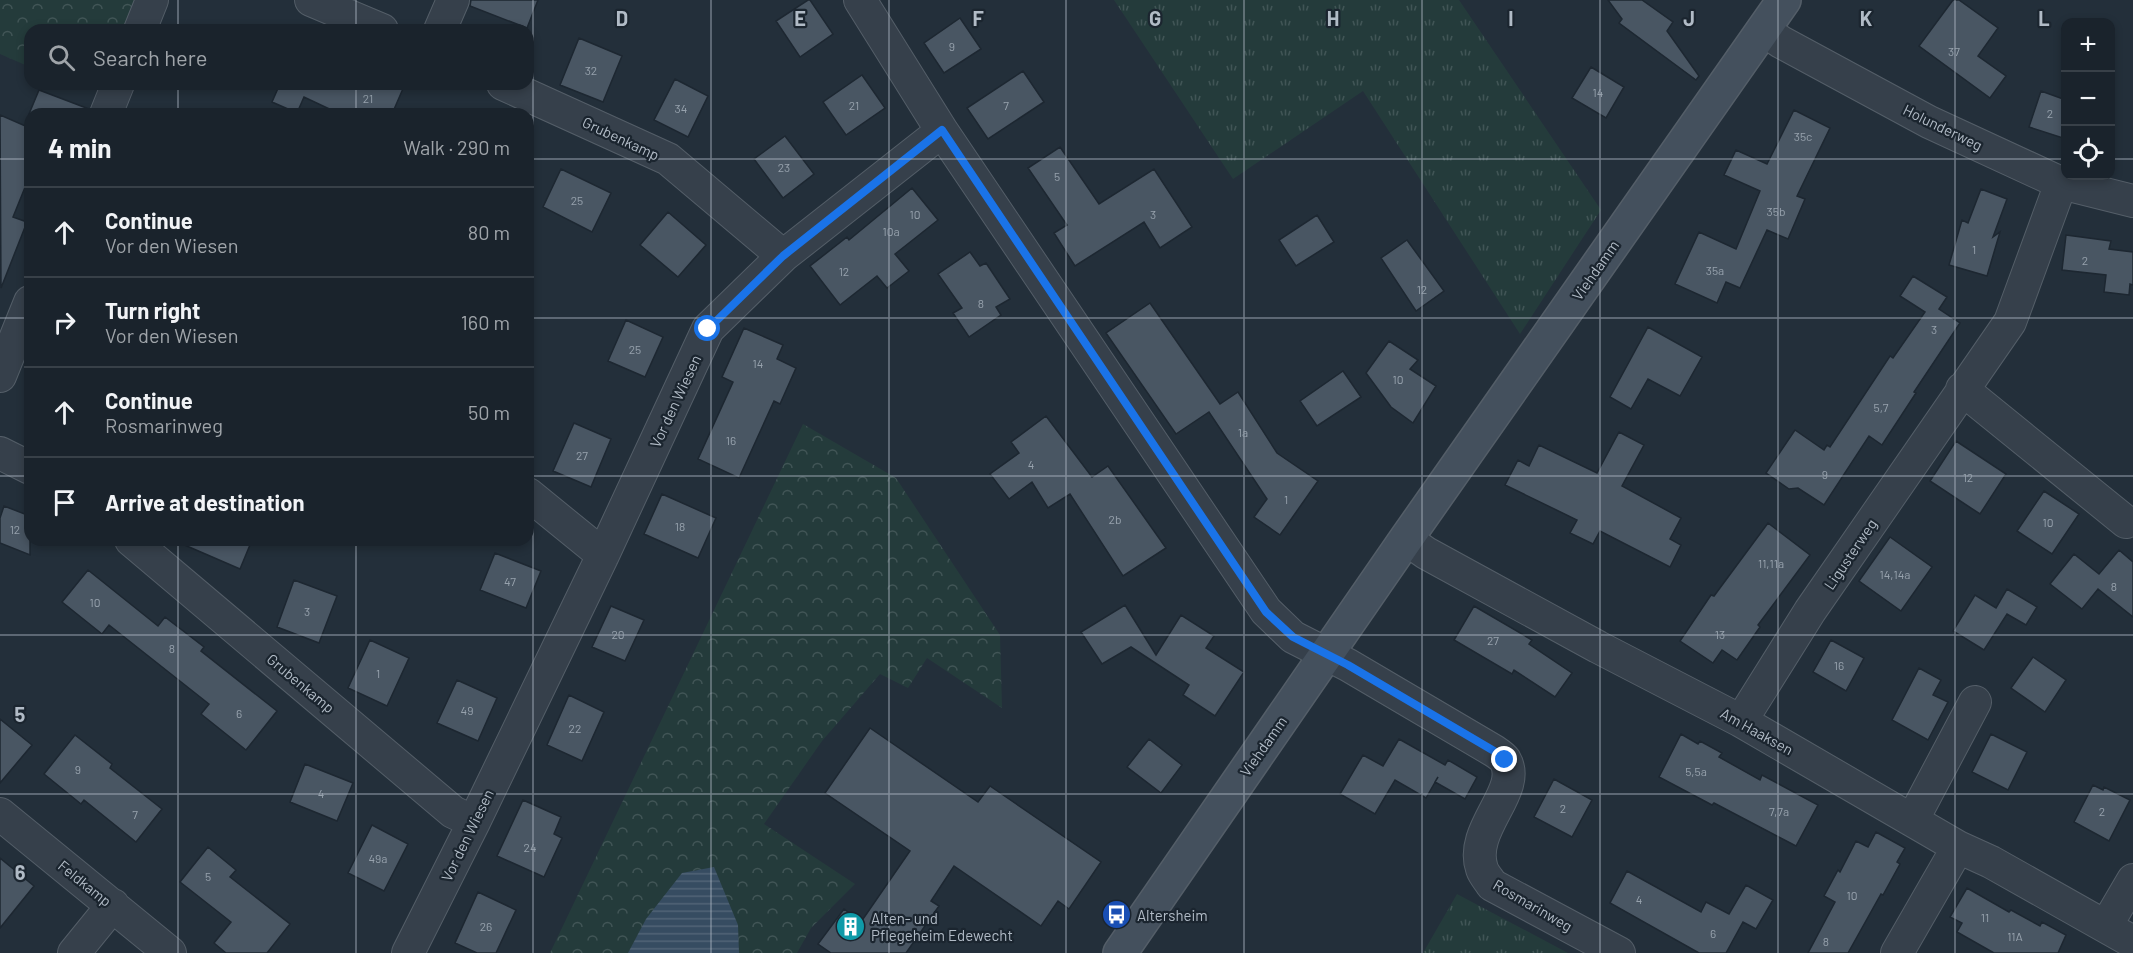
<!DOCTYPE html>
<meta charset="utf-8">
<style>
body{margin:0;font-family:Barlow,sans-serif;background:#272f38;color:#f1f3f6}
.controls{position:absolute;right:18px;top:18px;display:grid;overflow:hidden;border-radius:12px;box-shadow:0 3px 9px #0003}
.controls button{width:54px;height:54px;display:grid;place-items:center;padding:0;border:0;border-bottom:2px solid #384048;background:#1a232c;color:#f1f3f6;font:30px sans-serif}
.stop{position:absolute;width:18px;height:18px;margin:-14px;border:4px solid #1a73e8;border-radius:50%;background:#fff}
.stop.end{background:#1a73e8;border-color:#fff;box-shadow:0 2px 6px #0008}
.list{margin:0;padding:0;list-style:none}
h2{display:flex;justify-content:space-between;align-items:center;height:78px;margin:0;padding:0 24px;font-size:26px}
h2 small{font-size:20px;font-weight:400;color:#9fa4a9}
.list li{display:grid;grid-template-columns:39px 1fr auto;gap:18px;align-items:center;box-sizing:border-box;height:90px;padding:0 24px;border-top:2px solid #384048}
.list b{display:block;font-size:22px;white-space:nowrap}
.list p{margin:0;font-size:20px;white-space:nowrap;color:#9fa4a9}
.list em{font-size:20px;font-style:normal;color:#9fa4a9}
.icon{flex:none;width:33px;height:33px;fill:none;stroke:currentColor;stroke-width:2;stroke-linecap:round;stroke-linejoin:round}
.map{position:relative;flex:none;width:2133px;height:953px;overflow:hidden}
.search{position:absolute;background:#1a232c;box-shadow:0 3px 9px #0003;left:24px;top:24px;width:510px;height:66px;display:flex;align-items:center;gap:15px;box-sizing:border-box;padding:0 21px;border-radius:18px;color:#9fa4a9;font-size:22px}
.panel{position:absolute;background:#1a232c;box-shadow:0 3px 9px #0003;left:24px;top:108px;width:510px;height:438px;border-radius:18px}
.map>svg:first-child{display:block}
.grass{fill:url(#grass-tufts)}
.forest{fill:url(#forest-crowns)}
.water{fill:url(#water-rules)}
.building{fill:#495663;stroke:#1d2731;stroke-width:1.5}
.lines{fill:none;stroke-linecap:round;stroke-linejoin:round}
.street-casing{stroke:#545e68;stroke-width:34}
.secondary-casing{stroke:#545e68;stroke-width:36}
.street{stroke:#36404b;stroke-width:32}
.secondary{stroke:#44505d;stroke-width:33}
.route{stroke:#1a73e8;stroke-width:8}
.grid{fill:none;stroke:#b1bbc6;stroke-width:1.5;stroke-opacity:0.55}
.labels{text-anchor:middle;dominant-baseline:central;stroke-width:4.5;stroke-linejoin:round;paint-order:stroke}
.number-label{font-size:12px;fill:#97a2ad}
.street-label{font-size:15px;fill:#b1bbc6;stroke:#1b252f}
.poi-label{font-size:15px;fill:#b1bbc6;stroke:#1b252f;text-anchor:start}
.grid-label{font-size:20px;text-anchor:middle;font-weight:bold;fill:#b1bbc6;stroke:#1b252f;stroke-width:4.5;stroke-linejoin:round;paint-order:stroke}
</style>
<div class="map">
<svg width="2133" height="953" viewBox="0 0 2133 953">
<defs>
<pattern id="grass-tufts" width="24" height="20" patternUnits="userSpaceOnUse" patternTransform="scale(1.5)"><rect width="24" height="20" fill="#243b3b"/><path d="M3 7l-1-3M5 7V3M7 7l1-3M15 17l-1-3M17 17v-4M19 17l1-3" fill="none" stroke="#415556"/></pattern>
<pattern id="forest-crowns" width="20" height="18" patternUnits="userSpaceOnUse" patternTransform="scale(1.5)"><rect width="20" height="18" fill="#243b3b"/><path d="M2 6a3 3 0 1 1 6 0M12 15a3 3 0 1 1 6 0" fill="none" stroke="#415556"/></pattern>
<pattern id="water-rules" width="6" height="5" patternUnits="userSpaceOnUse" patternTransform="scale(1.5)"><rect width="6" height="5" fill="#364c61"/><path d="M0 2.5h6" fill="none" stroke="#516476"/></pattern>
</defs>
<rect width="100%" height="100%" fill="#232f3a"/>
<path class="grass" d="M1114 0H1459L1601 210 1520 334 1363 91 1233 179Z
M1457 894 1568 953H1423Z"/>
<path class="forest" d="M0 0H136L124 30H30V67L0 54Z
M803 424 896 478 1000 635 1002 708 927 658 908 688 880 674 822 741 764 824 855 884 811 928 797 953H550Z"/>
<path class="water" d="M714 867 738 925 739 953H628L646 919 682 873Z"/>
<path class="building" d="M471 0H538L527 28 470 6Z
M808 0H810L833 34 800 57 776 21Z
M1608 0H1642L1673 22 1667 31 1699 76 1696 80 1619 23 1622 19Z
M1953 0H1959L1998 28 1978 56 2006 76 1990 98 1919 46Z
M960 18 981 49 944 73 924 43Z
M579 38 622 56 603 102 560 85Z
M1591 67 1624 87 1606 118 1572 98Z
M1023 71 1044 102 988 139 967 108Z
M862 75 885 108 846 135 823 102Z
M675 79 708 96 688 137 654 120Z
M274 84H405L392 114H340L304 97 297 113 272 102 279 86Z
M39 90 89 109 88 114H29Z
M2041 91 2066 100V139L2029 127Z
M1794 110 1830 128 1797 196 1805 199 1788 239 1767 230 1740 288 1726 282 1717 303 1675 284 1699 232 1736 249 1760 191 1724 175 1736 150 1767 164Z
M0 115 30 128V175L13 217 27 222 1 288Z
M785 136 814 174 783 198 754 159Z
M1060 147 1099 204 1154 169 1192 227 1160 248 1144 222 1075 266 1054 233 1067 225 1028 168Z
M561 169 611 193 592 232 543 207Z
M912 188 938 220 895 254 909 271 887 288 877 276 840 305 810 266 847 237 849 240Z
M1981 189 2007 199 1993 237 2000 232 1987 276 1949 265 1962 220 1968 223Z
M668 212 706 245 678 277 640 245Z
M1317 215 1334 242 1296 266 1279 240Z
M2066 235 2111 241 2109 249 2133 252V285L2130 284 2129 295 2104 292 2106 275 2062 270Z
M1407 240 1444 291 1416 311 1381 258Z
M970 252 980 266 986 263 1010 299 996 307 1001 315 969 337 953 313 962 308 938 274Z
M1913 276 1947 297 1939 309 1960 323 1914 392 1916 393 1882 445 1869 436 1824 505 1798 488 1789 489 1766 473 1795 430 1824 450 1827 445 1830 447 1890 356 1893 358 1925 312 1900 296Z
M1150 303 1220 404 1238 392 1277 453 1318 481 1280 535 1254 517 1267 499 1209 412 1176 434 1106 333Z
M626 320 663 337 645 377 608 361Z
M1648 327 1702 357 1680 396 1648 379 1631 409 1610 397Z
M744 328 783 345 777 359 796 368 780 404 774 401 739 478 698 459 733 382 722 377Z
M1389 341 1418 360 1410 369 1436 386 1413 423 1391 407 1366 373Z
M1343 371 1361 397 1317 426 1300 401Z
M1046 416 1092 477 1108 466 1166 548 1123 576 1070 494 1048 508 1032 482 1009 499 990 474 1019 453 1011 442Z
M574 423 611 439 591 487 553 471Z
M1619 432 1644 445 1622 486 1681 518 1670 539 1681 545 1670 567 1600 531 1593 544 1570 533 1577 520 1505 485 1518 460 1529 466 1539 445 1597 473Z
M1956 441 2006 474 1980 514 1930 481Z
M2044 491 2079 514 2052 554 2017 531Z
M662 494 716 518 698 558 644 534Z
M4 506 30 516V555L0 543V518Z
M1768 523 1810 555 1758 625 1760 627 1737 660 1722 650 1713 663 1680 641 1711 595 1714 596Z
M1890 537 1932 567 1901 611 1859 581Z
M173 540H252L240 569Z
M2119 550 2133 562V617L2098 589 2082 609 2050 584 2074 554 2099 574Z
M495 553 541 571 526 608 480 590Z
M88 570 158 626 165 617 204 647 201 651 277 711 246 750 201 714 209 704 109 625 102 634 62 602Z
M294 580 337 596 319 643 277 627Z
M2007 589 2037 607 2026 625 2007 614 1984 650 1953 631 1975 595 1996 608Z
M1125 605 1156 655 1181 615 1214 636 1206 648 1244 672 1215 716 1183 695 1189 685 1131 647 1102 664 1081 632Z
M611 606 644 620 625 661 592 647Z
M1474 606 1532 640 1529 644 1572 673 1555 697 1514 670 1512 674 1454 640Z
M370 640 409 658 387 706 348 688Z
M1831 640 1864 658 1846 691 1813 672Z
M2033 657 2066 680 2045 712 2011 688Z
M1919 668 1941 680 1933 695 1948 702 1928 740 1892 720Z
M457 680 497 698 478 741 437 723Z
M569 695 604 712 582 761 547 745Z
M0 719 32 745 0 783Z
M870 728 978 802 990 786 1101 862 1069 909 1058 901 1041 926 954 866 931 901 939 906 906 953H831L818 944 844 909 861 922 910 851 825 793Z
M1681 734 1698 744 1700 741 1722 753 1719 757 1760 780 1762 775 1818 805 1796 846 1714 803 1712 805 1659 777Z
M1991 734 2027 752 2008 790 1972 772Z
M75 735 112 764 110 768 162 809 136 842 84 800 81 804 44 774Z
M1149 739 1182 765 1161 793 1127 767Z
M1399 739 1445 765 1448 760 1477 777 1465 799 1435 782 1438 777 1426 798 1395 780 1375 814 1340 794 1363 755 1383 766Z
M305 764 353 783 337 821 290 802Z
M1554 779 1592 800 1572 837 1534 817Z
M2093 785 2103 790 2104 787 2130 800 2109 841 2074 822Z
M523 800 561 817 554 834 562 838 544 877 497 856Z
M372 825 408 844 384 891 348 873Z
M1876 832 1905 848 1897 862 1900 864 1883 895 1881 894 1848 953H1808L1835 902 1824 896 1838 870 1840 872 1856 841 1868 847Z
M208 847 236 870 230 877 290 924 267 953H226L214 943 231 922 180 882Z
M0 858 34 886 0 928Z
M1627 871 1701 912 1706 902 1729 914 1746 885 1773 900 1756 929 1743 922 1726 953H1699L1610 903Z
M1967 888 2009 912 2011 910 2040 926 2042 922 2066 935 2058 953H1994L1957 932 1962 923 1950 917Z
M478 892 516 910 496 953H477L455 943Z"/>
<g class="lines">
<defs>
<path id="street" d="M311 0 382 30
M860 0 942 131
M140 30 152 0
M440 30 453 0
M1763 30 1781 42 1929 122 2061 183 2133 201
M503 84 668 159 783 256
M106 114 118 84
M0 376 30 302
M1962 389 2126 522
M0 453 30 468
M528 494 603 555
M1406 539 1426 553 1598 647 1741 721 1958 847 1991 862 2133 942
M131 540 453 812 474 822
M1741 721 1810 611 2010 322 2061 183
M0 814 170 953
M1913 819 1975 702
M2106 926 2133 880
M74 953 113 905
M408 953 474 822 603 555 708 329 783 256 942 131 1266 611 1293 637 1348 665 1494 751C1497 753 1503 757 1505 760 1523 791 1468 829 1482 869 1484 875 1489 880 1492 885L1619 953
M1897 953 1958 847"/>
<path id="secondary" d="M1120 953 1406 539 1784 0"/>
</defs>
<use href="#street" class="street-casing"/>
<use href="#secondary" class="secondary-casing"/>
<use href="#street" class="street"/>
<use href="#secondary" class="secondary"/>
</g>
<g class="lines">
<path class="route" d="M708 329 783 256 942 130 1266 612 1293 637 1348 665 1494 751 1505 760"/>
</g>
<path class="grid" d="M178 0V30M356 0V30M533 0V953M711 0V953M889 0V953M1066 0V953M1244 0V953M1422 0V953M1600 0V953M1778 0V953M1955 0V953M178 84V114M356 84V114M0 159H30M528 159H2066M2110 159H2133M0 318H30M528 318H2133M0 476H30M528 476H2133M178 540V953M356 540V953M0 635H2133M0 794H2133"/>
<defs>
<symbol id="bus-disc" viewBox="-11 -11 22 22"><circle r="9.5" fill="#1a4fb4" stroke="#1b252f"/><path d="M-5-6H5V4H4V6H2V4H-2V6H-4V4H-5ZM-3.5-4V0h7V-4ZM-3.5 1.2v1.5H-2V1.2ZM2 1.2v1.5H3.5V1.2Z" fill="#fff"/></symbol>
<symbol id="building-disc" viewBox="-11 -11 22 22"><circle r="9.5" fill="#0f9aa8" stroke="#1b252f"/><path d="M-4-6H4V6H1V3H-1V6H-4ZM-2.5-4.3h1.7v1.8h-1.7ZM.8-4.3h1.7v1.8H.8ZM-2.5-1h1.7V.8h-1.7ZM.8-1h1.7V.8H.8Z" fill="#fff"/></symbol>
</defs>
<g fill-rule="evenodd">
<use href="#bus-disc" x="1100" y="898" width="33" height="33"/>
<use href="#building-disc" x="834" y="910" width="33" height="33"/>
</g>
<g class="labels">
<g class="number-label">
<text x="952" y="46">9</text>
<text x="1954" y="51">37</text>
<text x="591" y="70">32</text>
<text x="1598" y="92">14</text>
<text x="368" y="98">21</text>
<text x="854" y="105">21</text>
<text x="1006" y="105">7</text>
<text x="681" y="108">34</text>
<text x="2050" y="113">2</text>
<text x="1803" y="136">35c</text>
<text x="784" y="167">23</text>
<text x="1057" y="176">5</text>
<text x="577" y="200">25</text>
<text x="1776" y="211">35b</text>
<text x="915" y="214">10</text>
<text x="1153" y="214">3</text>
<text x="891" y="231">10a</text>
<text x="1974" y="249">1</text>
<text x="2085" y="260">2</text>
<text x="1715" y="270">35a</text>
<text x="844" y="271">12</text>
<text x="1422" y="289">12</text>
<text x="981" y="303">8</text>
<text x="1934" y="329">3</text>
<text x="635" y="349">25</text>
<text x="758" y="363">14</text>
<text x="1398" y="379">10</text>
<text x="1881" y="407">5,7</text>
<text x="1243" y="432">1a</text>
<text x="731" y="440">16</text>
<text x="582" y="455">27</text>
<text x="1031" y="464">4</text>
<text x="1825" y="474">9</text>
<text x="1968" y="477">12</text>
<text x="1286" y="499">1</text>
<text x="1115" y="519">2b</text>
<text x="2048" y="522">10</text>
<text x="680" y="526">18</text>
<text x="15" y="529">12</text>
<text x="1771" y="563">11,11a</text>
<text x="1895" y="574">14,14a</text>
<text x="510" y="581">47</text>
<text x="2114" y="586">8</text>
<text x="95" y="602">10</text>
<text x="307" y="611">3</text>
<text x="618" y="634">20</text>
<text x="1720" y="634">13</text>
<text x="1493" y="640">27</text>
<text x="172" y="648">8</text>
<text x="1839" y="665">16</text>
<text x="378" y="673">1</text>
<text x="467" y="710">49</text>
<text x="239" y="713">6</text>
<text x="575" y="728">22</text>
<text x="78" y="769">9</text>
<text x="1696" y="771">5,5a</text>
<text x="321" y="793">4</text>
<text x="1563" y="808">2</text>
<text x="1779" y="811">7,7a</text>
<text x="2102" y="811">2</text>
<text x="135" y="814">7</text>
<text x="530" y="847">24</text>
<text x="378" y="858">49a</text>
<text x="208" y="876">5</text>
<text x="1852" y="895">10</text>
<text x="1639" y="899">4</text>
<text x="1985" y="917">11</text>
<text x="486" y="926">26</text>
<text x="1713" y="933">6</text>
<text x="2015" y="936">11A</text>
<text x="1826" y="941">8</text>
</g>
<g class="street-label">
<text transform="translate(1943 127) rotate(26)">Holunderweg</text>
<text transform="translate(621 138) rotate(25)">Grubenkamp</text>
<text transform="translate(1595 270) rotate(-55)">Viehdamm</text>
<text transform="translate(675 401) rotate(-65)">Vor den Wiesen</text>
<text transform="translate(1850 554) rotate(-56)">Ligusterweg</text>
<text transform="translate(301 683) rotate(40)">Grubenkamp</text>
<text transform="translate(1757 731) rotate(29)">Am Haaksen</text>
<text transform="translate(1263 746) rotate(-55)">Viehdamm</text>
<text transform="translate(467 835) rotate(-64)">Vor den Wiesen</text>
<text transform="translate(85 883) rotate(39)">Feldkamp</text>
<text transform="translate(1533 905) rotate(30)">Rosmarinweg</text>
</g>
<g class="poi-label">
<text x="1137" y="915">Altersheim</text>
<text x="871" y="918">Alten- und<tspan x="871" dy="17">Pflegeheim Edewecht</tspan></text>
</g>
</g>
<g class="grid-label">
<text x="622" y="26">D</text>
<text x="800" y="26">E</text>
<text x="978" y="26">F</text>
<text x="1155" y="26">G</text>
<text x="1333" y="26">H</text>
<text x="1511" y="26">I</text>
<text x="1689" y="26">J</text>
<text x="1866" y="26">K</text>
<text x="2044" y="26">L</text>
<text x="20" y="722">5</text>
<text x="20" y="880">6</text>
</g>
</svg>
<div class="controls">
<button>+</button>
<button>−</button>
<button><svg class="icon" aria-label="locate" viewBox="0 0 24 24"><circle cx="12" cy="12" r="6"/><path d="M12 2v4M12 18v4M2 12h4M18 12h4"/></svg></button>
</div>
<div class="stop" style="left:708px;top:329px"></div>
<div class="stop end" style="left:1505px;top:760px"></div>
<div class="search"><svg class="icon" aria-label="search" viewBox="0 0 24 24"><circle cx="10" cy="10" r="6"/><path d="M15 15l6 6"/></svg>Search here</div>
<section class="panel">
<h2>4 min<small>Walk · 290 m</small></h2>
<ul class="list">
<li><svg class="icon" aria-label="ahead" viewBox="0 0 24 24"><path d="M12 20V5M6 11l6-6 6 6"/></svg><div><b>Continue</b><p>Vor den Wiesen</p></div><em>80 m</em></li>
<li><svg class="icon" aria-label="right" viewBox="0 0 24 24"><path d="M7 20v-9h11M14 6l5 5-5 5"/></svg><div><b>Turn right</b><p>Vor den Wiesen</p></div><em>160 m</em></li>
<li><svg class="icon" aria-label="ahead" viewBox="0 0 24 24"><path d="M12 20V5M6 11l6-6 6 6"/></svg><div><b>Continue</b><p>Rosmarinweg</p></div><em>50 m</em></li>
<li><svg class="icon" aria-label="arrive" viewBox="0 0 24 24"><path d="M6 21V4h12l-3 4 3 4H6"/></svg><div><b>Arrive at destination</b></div></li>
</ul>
</section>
</div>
